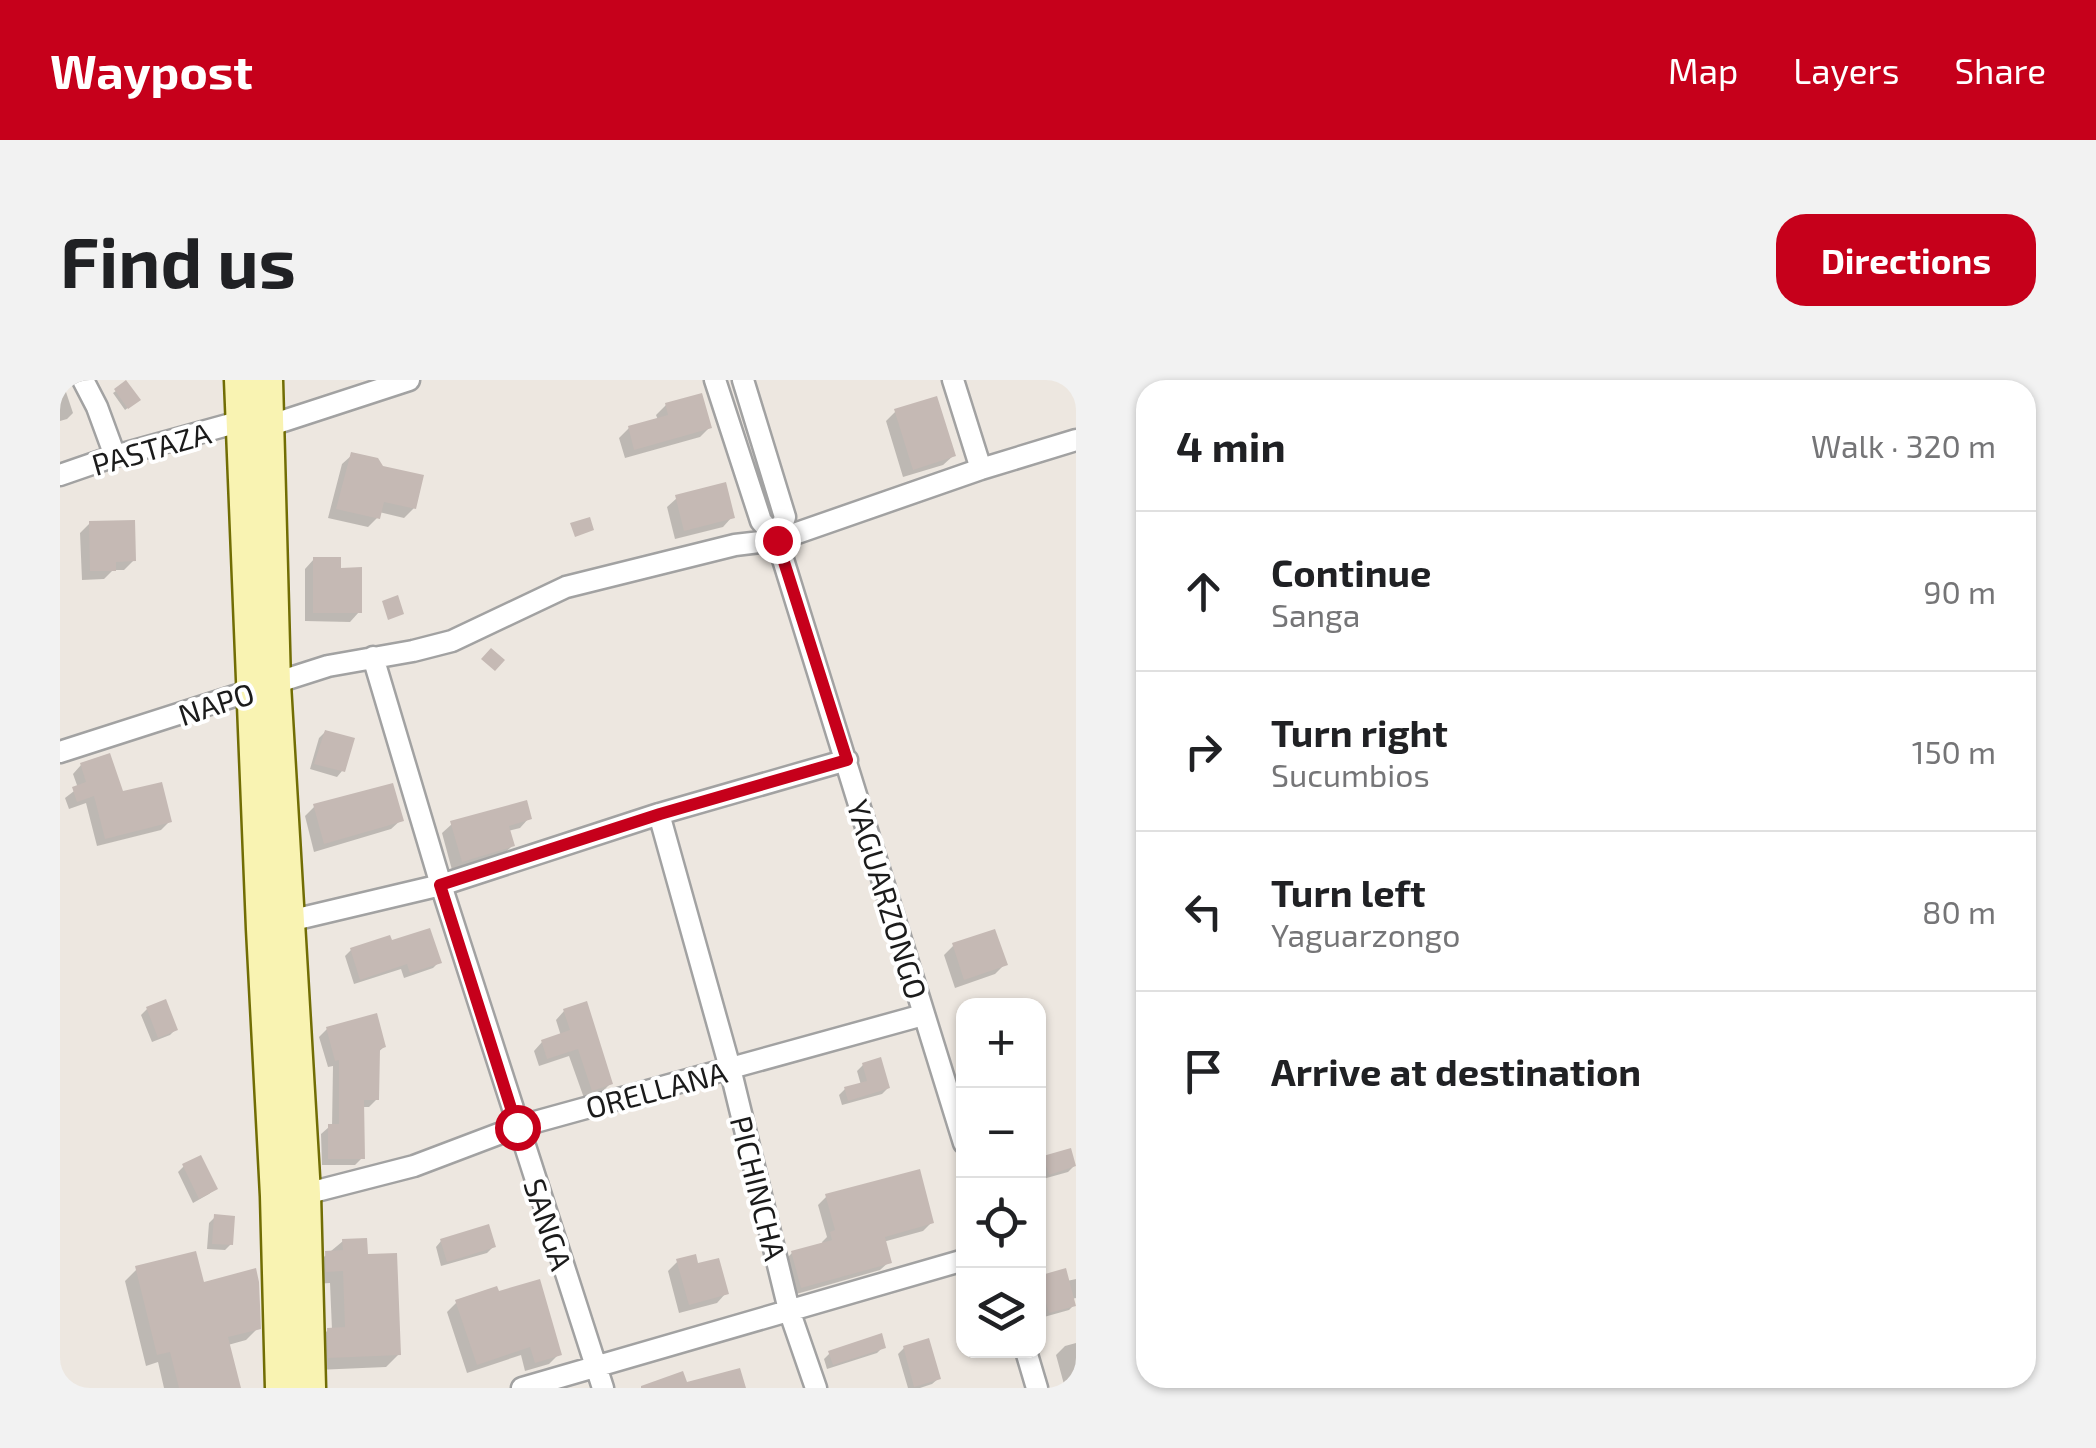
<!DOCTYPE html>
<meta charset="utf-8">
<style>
body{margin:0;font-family:"Exo 2",sans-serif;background:#f2f2f2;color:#202124}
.controls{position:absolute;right:30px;bottom:30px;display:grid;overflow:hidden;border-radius:20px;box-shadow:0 2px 8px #0004}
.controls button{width:90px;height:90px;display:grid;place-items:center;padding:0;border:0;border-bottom:2px solid #e0e0e0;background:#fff;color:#202124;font:50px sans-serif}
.stop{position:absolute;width:30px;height:30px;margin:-22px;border:8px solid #c6001b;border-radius:50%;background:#fff}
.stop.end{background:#c6001b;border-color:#fff;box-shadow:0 2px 10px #0008}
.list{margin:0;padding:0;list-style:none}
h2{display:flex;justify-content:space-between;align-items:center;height:130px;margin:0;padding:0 40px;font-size:42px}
h2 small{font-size:32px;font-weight:400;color:#757577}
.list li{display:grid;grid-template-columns:65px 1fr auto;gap:30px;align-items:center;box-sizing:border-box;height:160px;padding:0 40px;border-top:2px solid #e0e0e0}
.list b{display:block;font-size:38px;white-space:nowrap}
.list p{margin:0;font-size:32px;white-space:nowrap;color:#757577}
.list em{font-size:32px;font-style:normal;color:#757577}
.icon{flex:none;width:55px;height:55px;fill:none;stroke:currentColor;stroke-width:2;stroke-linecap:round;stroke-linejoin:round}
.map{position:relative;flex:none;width:1016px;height:1008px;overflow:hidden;border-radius:30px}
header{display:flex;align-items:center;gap:60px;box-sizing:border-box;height:140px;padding:0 50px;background:#c6001b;color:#fff}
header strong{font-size:48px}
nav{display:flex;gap:55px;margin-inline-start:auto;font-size:35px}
.intro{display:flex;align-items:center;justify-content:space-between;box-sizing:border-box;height:240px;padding:0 60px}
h1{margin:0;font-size:70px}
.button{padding:25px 45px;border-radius:30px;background:#c6001b;color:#fff;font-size:35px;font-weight:700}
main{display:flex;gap:60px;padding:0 60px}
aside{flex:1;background:#fff;border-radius:30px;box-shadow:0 2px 8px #0004}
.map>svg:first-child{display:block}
.shadow{fill:#0003}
.building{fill:#c5b9b4}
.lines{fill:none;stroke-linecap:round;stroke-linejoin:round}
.minor-casing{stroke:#a2a2a2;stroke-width:25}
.secondary-casing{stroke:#716d04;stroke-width:35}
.minor{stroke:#fff;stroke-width:20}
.secondary{stroke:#f9f3b2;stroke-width:30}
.route{stroke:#c6001b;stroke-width:12}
.labels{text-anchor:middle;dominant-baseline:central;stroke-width:8;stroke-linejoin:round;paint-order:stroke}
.street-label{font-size:30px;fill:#1b1b1b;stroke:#fff}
</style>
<header>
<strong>Waypost</strong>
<nav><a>Map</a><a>Layers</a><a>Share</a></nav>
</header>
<div class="intro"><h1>Find us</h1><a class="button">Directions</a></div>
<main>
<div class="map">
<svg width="1016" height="1008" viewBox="0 0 1016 1008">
<rect width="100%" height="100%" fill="#ede7e0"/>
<path class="shadow" d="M0 0H2L13 33 7 39 0 41Z
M66 4 78 20 65 30 53 13Z
M606 25 649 48 640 57 565 78 559 58 569 48 598 40 596 35Z
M836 31 893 76 883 85 843 97 826 41Z
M292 75 354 128 344 138 319 132 318 137 308 147 268 138 282 84Z
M617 118 672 137 663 147 615 159 607 127Z
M30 143 74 180 64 190H53L44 199 22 200 20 153Z
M254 179 299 232 290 242 245 241V189Z
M265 352 282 391 277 397 250 389 259 358Z
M21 385 61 414 109 442 101 450 37 466 26 423 9 429 5 418 18 408 13 394Z
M254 427 341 440 331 449 254 472 245 436Z
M469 438 460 448 448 451 452 466 443 475 392 490 382 453 392 444Z
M330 564 379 582 373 588 344 598 341 589 294 604 285 576 291 570Z
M893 566 945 584 935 594 895 608 884 575Z
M87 629 116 649 110 655 92 662 81 635Z
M504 631 550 704 542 712 524 718 509 676 479 686 474 671 482 662 501 656 496 640Z
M267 649 324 667 317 673V719L309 727H302V778L295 785H262L261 754 269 747H272L273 686 268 687 259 657Z
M803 685 828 708 822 714 782 725 779 715 785 709 801 705 797 691Z
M985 778 1014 786 1008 792 983 799 979 784Z
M124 786 155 809 149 814 133 823 118 792Z
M767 816 872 842 863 851 823 862 829 882 820 890 733 915 724 881 732 873 763 865 762 862 767 857 758 825Z
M155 837 171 864 165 870 147 869 149 843Z
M283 861 305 877 339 974 326 987 256 990 255 963 268 950H272L270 903 254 904 253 886Z
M381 861 433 867 427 873 381 886 376 867Z
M618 881 636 886 666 913 657 923 619 933 608 891Z
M77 889 142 905 198 948 186 960 168 965 179 1008H104L98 982 86 986 65 901Z
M980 898 1007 901 1016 899V918L1012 919 1014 925 1009 930 984 937 978 917Z
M396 923 499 974 489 984 465 991 461 975 407 993 387 932Z
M1016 963V1007L1005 1008 996 975 1005 966Z
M823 967 817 973 767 989 764 979 770 973Z
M844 968 878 999 872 1004 860 1008H848L838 974Z"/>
<path class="building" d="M66 0 81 20 68 29 54 9Z
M642 13 652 48 574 70 568 46 608 35 605 23Z
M877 16 896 76 853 90 834 29Z
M291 72 318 78 323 86 364 95 356 129 324 122 320 139 276 129Z
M666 102 675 138 624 151 615 115Z
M530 137 534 150 515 157 510 143Z
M75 140 76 181 56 182V191H30L29 141Z
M253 177H281V188L302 187V233H253Z
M338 215 344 234 328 240 322 221Z
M431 268 445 280 435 291 421 279Z
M265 350 295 358 285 392 254 384Z
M50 373 63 411 102 402 112 442 45 459 34 416 17 422 12 407 26 402 20 383Z
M333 403 344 441 264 464 253 424Z
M467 420 472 439 449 446 455 466 402 482 390 441Z
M370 548 382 583 350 593 347 584 300 600 290 568 330 555 332 560Z
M935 549 948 585 904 600 892 563Z
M106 619 118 650 98 658 86 627Z
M527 621 553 704 532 711 518 669 487 679 481 660 510 650 503 629Z
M317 633 326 667 320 669 319 720H304L305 779H268V744H279V680L275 681 266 647Z
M821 677 830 708 788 721 784 707 807 701 802 683Z
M1011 768 1016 786 989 795 983 776Z
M141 775 158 809 139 819 122 784Z
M860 789 874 843 825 857 832 883 741 908 731 871 772 860 770 852 775 850 765 814Z
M154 834 175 836 173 865 152 864Z
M429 844 436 867 387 882 380 859Z
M307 858 308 874 337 873 341 975 268 978 267 948 285 947 283 891 266 892 265 871 283 870 282 859Z
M136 871 144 902 196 888 199 902 201 949 168 957 181 1008H119L110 972 97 975 75 886Z
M636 874 638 883 659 878 669 914 629 925 616 879Z
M1006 888 1016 926 989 933 978 896Z
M480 899 502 975 475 983 470 967 417 985 395 920 437 906 439 911Z
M822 953 826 968 773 985 768 971Z
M869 958 881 999 854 1007 843 966Z
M680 988 686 1008H581V1006L623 991 627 1002Z"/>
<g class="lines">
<defs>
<path id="minor" d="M23 0 37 27 55 76
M655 0 701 141 717 160C781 361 840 563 904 763
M683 0 725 137 717 160
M893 0 921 89
M208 46 349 0
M0 95 55 76 182 41
M313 277 381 505 543 1008
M0 372 268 286 353 271 392 261 506 207 675 165 717 160 921 89 1016 60
M599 434 670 688 729 930 756 1008
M229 541 381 505 599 434 787 380
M233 815 245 814 354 786 457 747 863 635
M966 971 977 1008
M462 1008 904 880"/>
<path id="secondary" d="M180 0 202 549 216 816 221 1008
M207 0 215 304 245 814 250 1008"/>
</defs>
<use href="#minor" class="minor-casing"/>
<use href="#secondary" class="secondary-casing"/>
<use href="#minor" class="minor"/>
<use href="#secondary" class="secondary"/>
</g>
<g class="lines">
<path class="route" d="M457 747 380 505 600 434 787 380 717 160"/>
</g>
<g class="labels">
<g class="street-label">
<text transform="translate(91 68) rotate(-16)">PASTAZA</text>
<text transform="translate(156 323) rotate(-18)">NAPO</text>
<text transform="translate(828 519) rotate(73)">YAGUARZONGO</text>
<text transform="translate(596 709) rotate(-15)">ORELLANA</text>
<text transform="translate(699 808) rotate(76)">PICHINCHA</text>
<text transform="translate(489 844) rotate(72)">SANGA</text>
</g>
</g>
</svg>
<div class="controls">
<button>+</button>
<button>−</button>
<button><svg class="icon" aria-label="locate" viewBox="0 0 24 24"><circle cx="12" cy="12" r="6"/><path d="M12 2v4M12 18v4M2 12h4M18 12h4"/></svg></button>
<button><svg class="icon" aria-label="layers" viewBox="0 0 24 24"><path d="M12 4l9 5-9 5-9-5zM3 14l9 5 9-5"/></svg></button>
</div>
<div class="stop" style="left:457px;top:747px"></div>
<div class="stop end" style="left:717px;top:160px"></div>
</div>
<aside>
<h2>4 min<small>Walk · 320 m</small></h2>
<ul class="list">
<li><svg class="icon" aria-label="ahead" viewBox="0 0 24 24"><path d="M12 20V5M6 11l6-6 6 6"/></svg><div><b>Continue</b><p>Sanga</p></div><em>90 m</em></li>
<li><svg class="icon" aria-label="right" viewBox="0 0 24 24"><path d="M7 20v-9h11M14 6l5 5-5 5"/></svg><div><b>Turn right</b><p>Sucumbios</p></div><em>150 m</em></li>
<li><svg class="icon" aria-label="left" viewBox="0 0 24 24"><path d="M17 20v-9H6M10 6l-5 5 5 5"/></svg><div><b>Turn left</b><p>Yaguarzongo</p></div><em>80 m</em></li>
<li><svg class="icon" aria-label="arrive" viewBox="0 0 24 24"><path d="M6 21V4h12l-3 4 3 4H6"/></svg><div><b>Arrive at destination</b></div></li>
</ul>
</aside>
</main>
